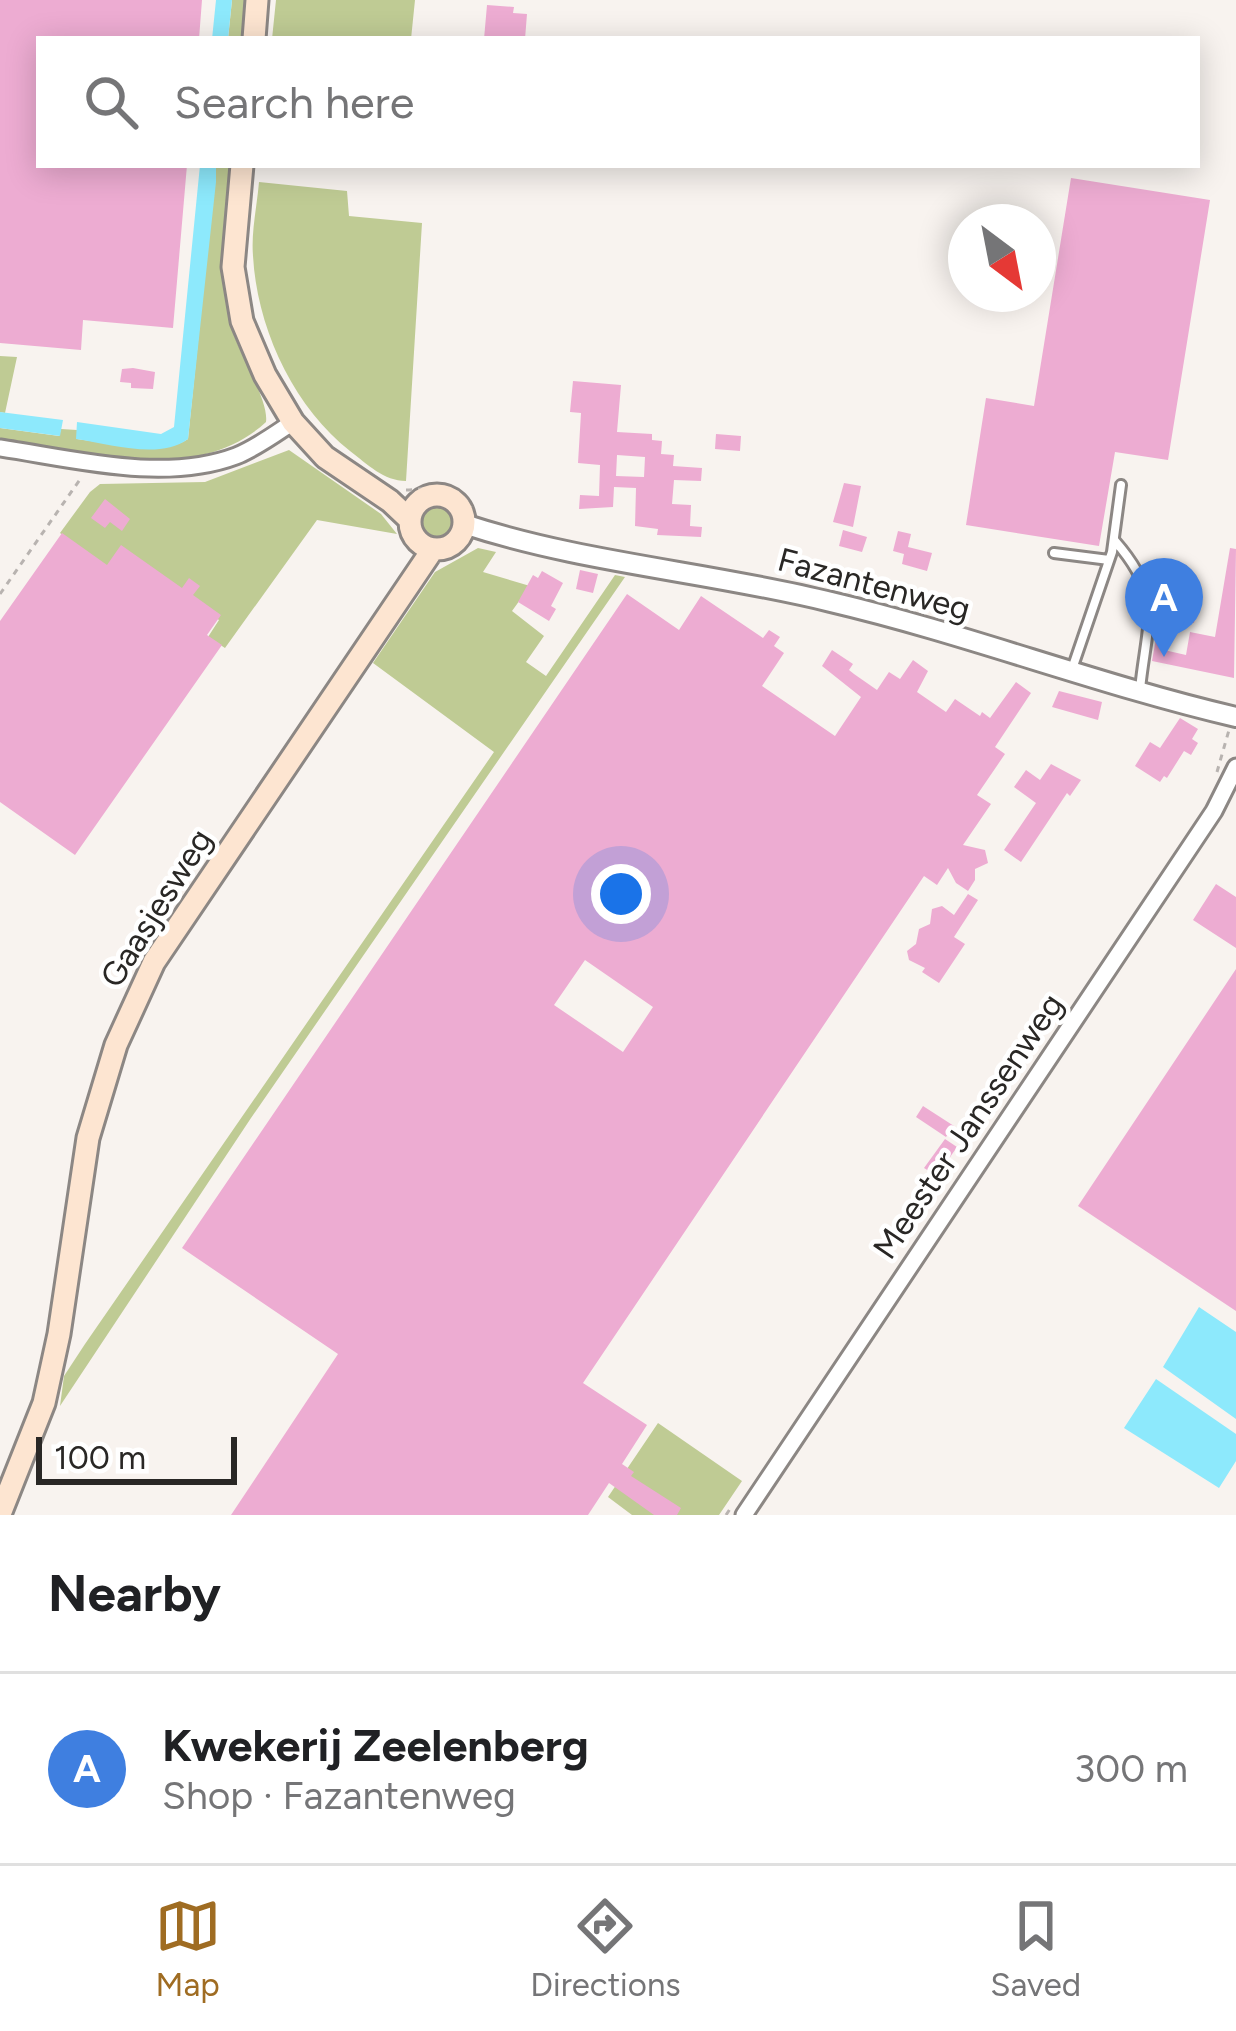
<!DOCTYPE html>
<meta charset="utf-8">
<style>
body{margin:0;font-family:Figtree,sans-serif;background:#f6f6f6;color:#202124}
.compass{position:absolute;left:948px;top:204px;width:108px;height:108px;border-radius:50%;background:#fff;box-shadow:0 6px 30px #0003;rotate:148deg}
.scale{position:absolute;left:36px;bottom:30px;width:201px;box-sizing:border-box;padding-left:12px;border:6px solid #292725;border-top:0;font-size:33px;line-height:42px;white-space:nowrap;color:#292725;-webkit-text-stroke:9px #fff;paint-order:stroke}
.you{position:absolute;left:621px;top:894px;width:42px;height:42px;margin:-30px;border:9px solid #fff;border-radius:50%;background:#1a73e8;box-shadow:0 0 0 18px #1a73e833}
.badge{display:grid;place-items:center;width:78px;height:78px;border-radius:50%;background:#9f6c22;color:#fff;font-size:39px;font-weight:700}
.pin{position:absolute;translate:-50% -99px;filter:drop-shadow(0 3px 6px #0008)}
.pin::after{content:'';position:absolute;top:63px;width:42px;height:36px;background:inherit;clip-path:polygon(0 0,100% 0,50% 100%)}
.list{margin:0;padding:0;list-style:none}
h2{display:flex;justify-content:space-between;align-items:center;height:156px;margin:0;padding:0 48px;font-size:51px}
h2 small{font-size:39px;font-weight:400;color:#757577}
.list li{display:grid;grid-template-columns:78px 1fr auto;gap:36px;align-items:center;box-sizing:border-box;height:192px;padding:0 48px;border-top:3px solid #e0e0e0}
.list b{display:block;font-size:45px;white-space:nowrap}
.list p{margin:0;font-size:39px;white-space:nowrap;color:#757577}
.list em{font-size:39px;font-style:normal;color:#757577}
.icon{flex:none;width:66px;height:66px;fill:none;stroke:currentColor;stroke-width:2;stroke-linecap:round;stroke-linejoin:round}
.map{position:relative;flex:none;width:1236px;height:1515px;overflow:hidden}
.search{position:absolute;background:#fff;box-shadow:0 6px 30px #0003;left:36px;right:36px;top:36px;height:132px;display:flex;align-items:center;gap:30px;box-sizing:border-box;padding:0 42px;border-radius:0px;color:#757577;font-size:45px}
.sheet{height:348px;background:#fff}
nav{display:flex;justify-content:space-around;align-items:center;box-sizing:border-box;height:168px;border-top:3px solid #e0e0e0;background:#fff;font-size:33px;color:#757577}
nav a{display:grid;justify-items:center;gap:6px}
nav .on{color:#9f6c22}
.map>svg:first-child{display:block}
.green{fill:#bfcb94}
.water{fill:#8de9fc}
.building{fill:#edacd2;fill-rule:evenodd}
.lines{fill:none;stroke-linecap:round;stroke-linejoin:round}
.service-casing{stroke:#8c8784;stroke-width:14}
.minor-casing{stroke:#8c8784;stroke-width:21}
.tertiary-casing{stroke:#8c8784;stroke-width:24}
.secondary-casing{stroke:#8c8784;stroke-width:27}
.path{stroke:#b8b3b0;stroke-width:3;stroke-dasharray:6 6;stroke-linecap:butt}
.service{stroke:#fff;stroke-width:8}
.minor{stroke:#fff;stroke-width:15}
.tertiary{stroke:#fff;stroke-width:18}
.secondary{stroke:#fde5d1;stroke-width:21}
.labels{text-anchor:middle;dominant-baseline:central;stroke-width:9;stroke-linejoin:round;paint-order:stroke}
.street-label{font-size:33px;fill:#292725;stroke:#fff}
</style>
<div class="map">
<svg width="1236" height="1515" viewBox="0 0 1236 1515">
<rect width="100%" height="100%" fill="#f8f3ef"/>
<path class="green" d="M232 0H251L247 39H228Z
M276 0H415L411 39H272Z
M216 165H235C232 215 218 276 231 326 238 352 269 400 266 422 197 486 83 453 0 443V428L59 436 61 429 77 430V439C112 443 158 458 188 439Z
M259 182 347 191 349 216 422 223 406 481C384 481 367 464 350 451 293 406 257 328 253 256 251 232 257 206 259 182Z
M0 356 17 357 5 413 0 412Z
M289 450 381 514 397 534 317 520 225 648 208 637 219 620 121 549 107 567 60 533 90 492 100 484 205 482Z
M421 523a17 17 0 1 1 34 0a17 17 0 1 1-34 0Z
M478 548 496 552 483 572 530 586 512 611 544 636 526 662 546 676 615 575 625 577 251 1118 60 1406 64 1376 85 1344 494 752 373 663 435 572Z
M658 1423 742 1481 719 1515H632L608 1497Z"/>
<path class="water" d="M216 0H232L228 39H212Z
M200 165H216V182L188 439C160 460 110 444 76 439L77 422 161 434 174 427Z
M0 412 63 420 60 436 0 428Z
M1199 1307 1236 1332V1419L1163 1367Z
M1156 1379 1236 1434V1461L1219 1488 1124 1428Z"/>
<path class="building" d="M0 0H202L199 39H39V165H187L173 328 83 320 81 350 0 343Z
M487 5 514 7 513 13 527 14 525 39H484Z
M1071 178 1210 200 1168 460 1115 452 1099 546 966 525 986 398 1034 406Z
M133 368 155 372 153 389 131 388V383L120 382 122 369Z
M573 381 621 385 617 432 652 434V440L662 441 661 454 674 455 673 466 702 468 701 481 674 480 672 504 691 505 690 526 702 527 701 537 657 535 658 529 635 526 636 488 614 487 613 507 579 509 580 495 599 496 600 465 578 463 581 413 570 412ZM617 455 645 457 644 477 616 476Z
M716 434 741 436 740 451 715 449Z
M844 483 861 486 853 527 833 522Z
M105 499 130 519 122 531 110 522 105 528 91 518Z
M843 530 867 537 862 552 839 546Z
M898 531 911 534 908 547 932 553 927 571 902 564 904 554 893 551Z
M62 533 107 565 121 545 182 588 189 578 200 586 193 595 221 615 207 635 222 645 75 855 0 802V621Z
M1230 548 1236 549 1234 678 1152 661 1161 610 1168 612 1172 593 1188 596 1186 605 1197 606 1194 623 1171 620 1164 650 1186 655 1190 632 1215 637Z
M580 570 598 574 593 593 576 589Z
M542 571 563 583 551 606 556 609 549 621 518 602 533 575 538 578Z
M627 594 679 630 701 596 763 638 769 630 780 637 774 646 784 653 762 686 835 736 861 697 822 666 832 650 853 664 849 670 854 674 877 690 889 672 900 679 913 660 928 671 917 692 946 712 955 699 980 716 982 712 990 718 1016 682 1031 693 995 747 1005 754 977 795 991 804 963 845 985 850 988 863 975 869V880L968 891 956 883 948 868 937 885 924 876 583 1383 647 1425 622 1464 634 1472 631 1476 681 1508 677 1515H654L609 1483 588 1515H231L338 1354 182 1248ZM585 960 653 1007 623 1052 554 1005Z
M1059 691 1102 702 1098 720 1052 707Z
M1180 718 1198 729 1192 739 1198 743 1191 755 1184 751 1167 778 1164 776 1160 782 1135 766 1150 742 1160 748Z
M1051 764 1081 780 1070 796 1067 793 1021 862 1004 850 1036 803 1014 787 1026 770 1040 780Z
M1216 884 1236 897V948L1193 920Z
M968 894 978 900 954 937 965 944 939 983 922 972 925 968 909 960 907 951 916 944 919 929 930 924 932 909 942 906 954 915Z
M1236 969V1311L1078 1206Z
M923 1106 954 1126 946 1137 916 1117Z
M945 1139 957 1147 937 1176 924 1168Z"/>
<g class="lines">
<defs>
<path id="service" d="M1115 541C1164 597 1147 621 1140 689
M1054 553 1109 560
M1071 672 1112 552 1121 485"/>
<path id="minor" d="M0 448C74 459 164 483 236 456 256 448 275 434 293 422
M744 1515 1214 811 1236 767"/>
<path id="tertiary" d="M464 524C582 563 710 572 831 602 967 634 1099 685 1236 717"/>
<path id="secondary" d="M254 39 257 0
M242 165 233 267 242 321 265 375 293 422 325 457 390 501 409 519
M410 522a27 27 0 1 1 54 0a27 27 0 1 1-54 0Z
M0 1514 44 1403 59 1334 88 1138 116 1045 154 962 433 549"/>
</defs>
<use href="#service" class="service-casing"/>
<use href="#minor" class="minor-casing"/>
<use href="#tertiary" class="tertiary-casing"/>
<use href="#secondary" class="secondary-casing"/>
<path class="path" d="M406 490C435 489 453 479 471 507
M0 594 81 478
M1217 772 1229 730
M726 1515 732 1506"/>
<use href="#service" class="service"/>
<use href="#minor" class="minor"/>
<use href="#tertiary" class="tertiary"/>
<use href="#secondary" class="secondary"/>
</g>
<g class="labels">
<g class="street-label">
<text transform="translate(874 584) rotate(15)">Fazantenweg</text>
<text transform="translate(156 908) rotate(-58)">Gaasjesweg</text>
<text transform="translate(968 1126) rotate(-56)">Meester Janssenweg</text>
</g>
</g>
</svg>
<svg class="compass" viewBox="-18 -18 36 36"><path d="M0-13l5 13h-10z" fill="#e53935"/><path d="M0 13l5-13h-10z" fill="#757577"/></svg>
<div class="scale">100 m</div>
<div class="you"></div>
<div class="pin badge" style="left:1164px;top:657px;background:#3f7fe0">A</div>
<div class="search"><svg class="icon" aria-label="search" viewBox="0 0 24 24"><circle cx="10" cy="10" r="6"/><path d="M15 15l6 6"/></svg>Search here</div>
</div>
<section class="sheet">
<h2>Nearby<small></small></h2>
<ul class="list">
<li><span class="badge" style="background:#3f7fe0">A</span><div><b>Kwekerij Zeelenberg</b><p>Shop · Fazantenweg</p></div><em>300 m</em></li>
</ul>
</section>
<nav>
<a class="on"><svg class="icon" aria-label="map" viewBox="0 0 24 24"><path d="M3 6l6-2 6 2 6-2v14l-6 2-6-2-6 2zM9 4v14M15 6v14"/></svg>Map</a>
<a><svg class="icon" aria-label="directions" viewBox="0 0 24 24"><path d="M12 3l9 9-9 9-9-9zM9 14v-3h6M13 9l2 2-2 2"/></svg>Directions</a>
<a><svg class="icon" aria-label="saved" viewBox="0 0 24 24"><path d="M7 4h10v16l-5-4-5 4z"/></svg>Saved</a>
</nav>
